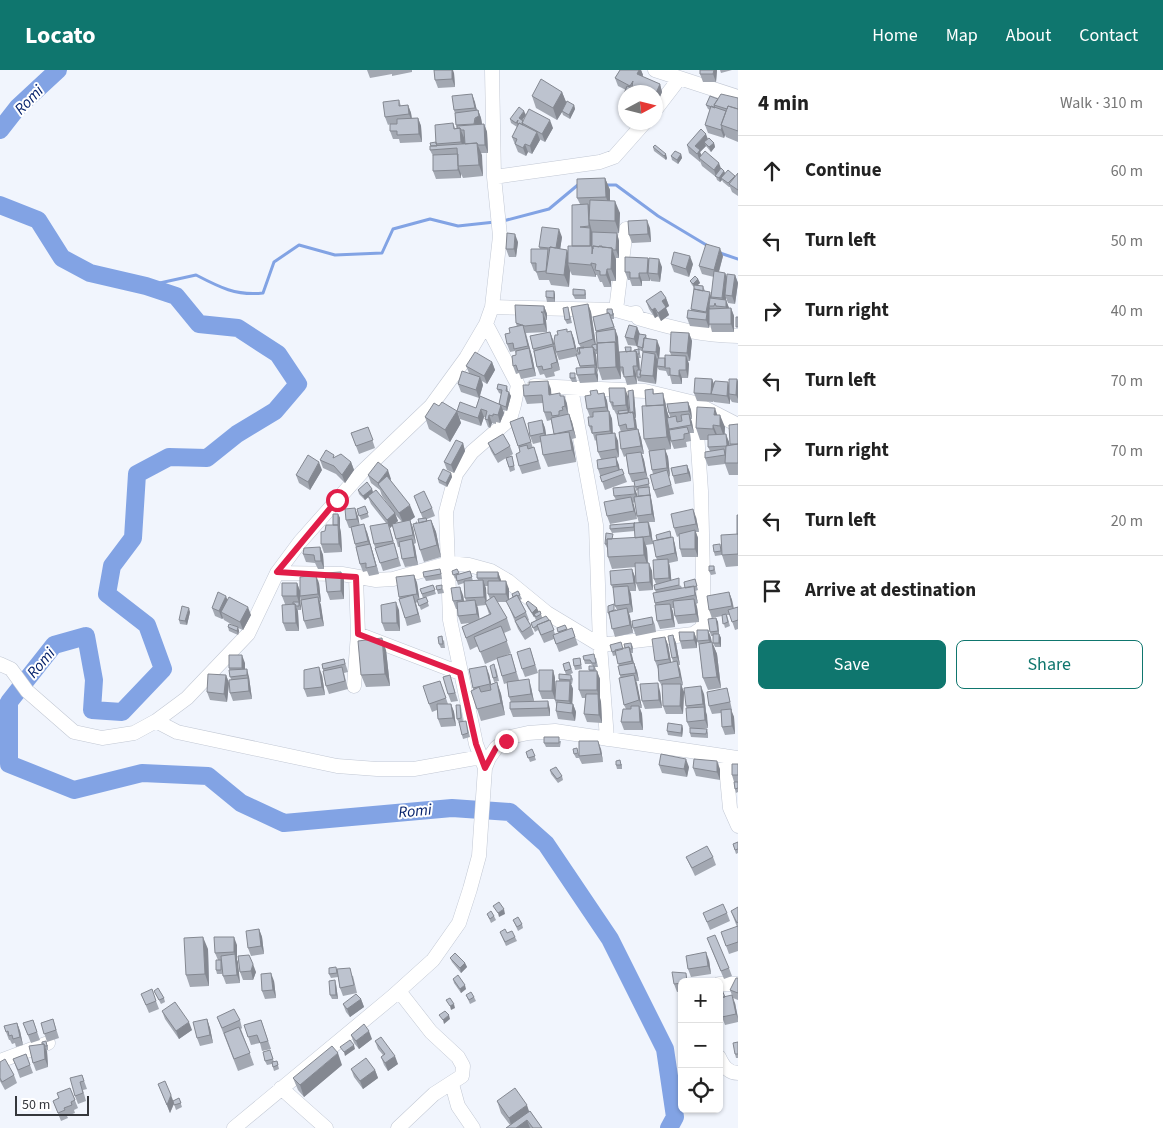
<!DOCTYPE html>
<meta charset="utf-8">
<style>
body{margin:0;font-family:"Source Sans 3",sans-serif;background:#f2f2f2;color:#222}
.controls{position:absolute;right:15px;bottom:15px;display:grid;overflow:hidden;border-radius:8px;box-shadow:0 1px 4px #0004}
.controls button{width:45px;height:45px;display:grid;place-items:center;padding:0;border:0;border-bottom:1px solid #e0e0e0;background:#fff;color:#222;font:25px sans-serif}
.compass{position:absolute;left:618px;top:15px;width:45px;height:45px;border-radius:50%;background:#fff;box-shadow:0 1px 4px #0004;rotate:83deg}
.scale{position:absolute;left:15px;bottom:12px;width:74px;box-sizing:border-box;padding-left:5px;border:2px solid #35373c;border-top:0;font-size:14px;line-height:18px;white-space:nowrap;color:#35373c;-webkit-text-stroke:4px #fff;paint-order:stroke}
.stop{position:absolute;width:15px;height:15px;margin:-11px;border:4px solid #e11d48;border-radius:50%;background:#fff}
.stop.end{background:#e11d48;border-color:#fff;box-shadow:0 1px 5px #0008}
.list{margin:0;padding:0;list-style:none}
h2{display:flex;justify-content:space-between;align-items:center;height:65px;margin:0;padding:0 20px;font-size:21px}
h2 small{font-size:16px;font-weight:400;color:#767676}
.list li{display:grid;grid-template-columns:32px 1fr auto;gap:15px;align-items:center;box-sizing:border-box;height:70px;padding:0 20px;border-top:1px solid #e0e0e0}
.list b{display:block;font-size:19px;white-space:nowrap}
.list em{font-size:16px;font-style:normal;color:#767676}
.actions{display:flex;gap:10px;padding:15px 20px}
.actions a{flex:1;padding:11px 0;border:1px solid #0f766e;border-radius:8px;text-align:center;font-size:18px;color:#0f766e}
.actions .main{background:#0f766e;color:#fff}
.icon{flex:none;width:28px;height:28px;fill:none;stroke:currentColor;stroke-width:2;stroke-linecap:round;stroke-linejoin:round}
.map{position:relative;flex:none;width:738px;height:1058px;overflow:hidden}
header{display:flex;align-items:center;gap:30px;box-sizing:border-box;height:70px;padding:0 25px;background:#0f766e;color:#fff}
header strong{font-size:24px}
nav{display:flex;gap:28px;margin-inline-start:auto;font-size:18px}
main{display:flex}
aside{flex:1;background:#fff}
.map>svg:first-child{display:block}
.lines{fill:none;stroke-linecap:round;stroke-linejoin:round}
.stream{stroke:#82a3e4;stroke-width:3}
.river{stroke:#82a3e4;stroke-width:18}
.minor-casing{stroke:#c2c8d4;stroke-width:15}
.minor{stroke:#fff;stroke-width:14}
.wall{fill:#a3a8b2;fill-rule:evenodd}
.shaded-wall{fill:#848891}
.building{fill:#bdc3cf;stroke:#848891}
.route{stroke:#e11d48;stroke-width:6}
.labels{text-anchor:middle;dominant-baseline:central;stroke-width:4;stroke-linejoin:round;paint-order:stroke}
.water-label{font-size:16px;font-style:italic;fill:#05216b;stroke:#fff}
</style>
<header>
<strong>Locato</strong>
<nav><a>Home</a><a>Map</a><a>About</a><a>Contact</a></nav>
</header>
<main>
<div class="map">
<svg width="738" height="1058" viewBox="0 0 738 1058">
<rect width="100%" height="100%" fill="#f1f5fd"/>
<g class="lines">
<path class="stream" d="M605 115H616L658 146 708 176
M503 151 549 139 579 114
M720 183 738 189
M146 216 196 205C219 217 236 226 263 223L274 192 299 175 335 185 382 183 393 159 430 149 458 156 495 152
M0 631 9 632"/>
<path class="river" d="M0 60 18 37 58 0
M0 135 38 150 62 188 90 203 146 216 176 226 199 254 238 258 278 284 298 314 275 341 237 364 207 388 169 387 137 404 133 468 112 496 107 524 147 555 163 599 122 642 92 640 94 610 86 566 54 575 9 632V694L74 720 142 703 208 706 241 733 284 753 452 738 510 742 546 774 610 869 665 979 675 1047 669 1058"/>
<defs>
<path id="minor" d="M655 0 738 27
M656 39 679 9
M494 107 600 92 614 87 645 52
M492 237 616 240 630 244 636 243 638 248C672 258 703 266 738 266
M616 240 626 159
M534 316 645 321 695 333 738 355
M571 318 596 455 600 575 607 669
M277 503 342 504 376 510 393 509 449 493 469 495 491 501 508 511 547 543 600 575 693 564 702 558 704 549 701 421 695 333
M358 564 460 603
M0 594 11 599 27 621 74 662 102 668 134 663 156 651 187 628 248 564 277 503 300 472 362 402 431 336 466 288 486 254 492 237 500 166 494 107 492 0
M354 616 358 564 356 507
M156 651 177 662 337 696 377 699H414L481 687
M725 686 730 738 738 756
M485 698 476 674 450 550 446 442 456 404 472 382 510 349 514 335 518 315 486 254
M719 914H738
M719 987C723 996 728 1003 738 1003
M0 991 48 973
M452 1014 458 1036 473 1058
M281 1018 326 1058
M234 1058 392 927 433 890 459 853 470 819 479 786 485 698 489 688 496 678 510 667 528 663 555 661 738 688
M398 1058 434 1024 462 1006 463 996 458 987 431 962 399 921"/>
</defs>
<use href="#minor" class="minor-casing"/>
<use href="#minor" class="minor"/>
</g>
<path class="wall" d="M367 0H412V2L392 6V4L370 8Z
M620 0H641L643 5 642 7 660 14 662 22 657 34H656V22H626V43L623 42 620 34 626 20 618 16 615 8Z
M700 0H717L716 12H703L700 4Z
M718 0H732L721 3 720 0Z
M454 3 455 17 438 18 435 10Z
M562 22 566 33 574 35 575 39 570 49 563 45 562 42 557 50 536 38 532 26Z
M472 24 477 40H478L481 48 482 54H481H484L487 62 488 83H481L483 106 463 108 461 104V108L436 109 433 101V86L430 80 453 53 455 58H457L456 55 455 44 454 40Z
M738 28V72L726 67 725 65 724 68 708 63 705 55 710 40 708 39 706 35 718 29Z
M399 30 401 36 408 35 411 43 412 48H418L421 56 422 72 400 73 399 69H393L390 61V54L388 55 385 47Z
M526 45 522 50 553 58 545 72 539 69 540 70 532 84 528 82 526 86 518 82 512 67 517 57 511 53 510 49Z
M708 69 714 73 715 77 711 82 706 76 700 82 701 85 721 98 725 103 735 107 738 103V126L732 122 730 117H729L723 112 722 110 720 112 717 110 716 107 702 96 700 91V92L689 83 687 75Z
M653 77 667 88 666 90 654 81Z
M681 84 682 88 678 94 672 90 671 86Z
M605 108 610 120V131L620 143 619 163H617L619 171V188H616V211H611V217H604L602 212H600L597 205H596V207L572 205 570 201 569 217 551 215 549 210H539L536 201H534L531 193 540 179 539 177 562 167 560 179 567 180 568 183 572 176 580 134 577 128Z
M650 158 651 172 632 173 629 165Z
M518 172 516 187H509L506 179Z
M723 186 719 202 725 203 727 207 735 205 738 213 735 234 728 233 726 228V230L729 238H731L734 246V262H712L710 254 709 258 690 256 687 248 691 241 694 217 692 215 690 211 698 209 700 213 697 215 703 216 705 221 711 227 714 207 702 204 699 196Z
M648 188 649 192 662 197 660 212 651 211 650 209V211H642V216H632L630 210H628L625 202Z
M671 194H693L689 207 674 202Z
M585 220 586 224V229H575L573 225Z
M554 221 555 225V232H547L546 227Z
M666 228 669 236 666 238 669 245 661 251 658 246 655 248 649 239 646 231Z
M588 234 591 242 596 274H597L596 262 593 247 614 243V249H612L617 265 619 282 634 281 638 279 637 276 628 275 625 267 637 257 640 264 646 265 647 269 660 278 659 288H665L671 285 670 282 689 263 692 271 690 291H688L689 294 688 308H682V314H672L670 306H668L666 301 659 300 657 297 656 314 638 311 636 304 637 314 627 315 624 305H623L620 298 621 309 602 310 598 298 597 284H596L598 312 580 313 577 305 580 298 577 286 559 290 556 282 568 262 571 261 574 269 577 284H578L577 278H581L579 274ZM639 280 642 281 643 282 641 300H640L639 288H641Z
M544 236 547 244V250H546L547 262 526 263 530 279 532 286 536 306 521 309 519 303 516 304 513 296 516 285 515 281 510 282 507 274 510 263 517 257 516 253Z
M569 241 572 253 567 254 565 250Z
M550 262 553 270 560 300 554 302 555 306 546 308 544 304 540 305 537 297 530 266Z
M492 292 495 300 487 314 482 311 483 315 480 326 499 334 501 324 499 323 497 319 507 316 508 320V322L511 326 507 341 503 340 504 343 500 353 496 352V354L492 353 490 358 488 357 485 349V347H484L481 356 460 349 457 341 476 338 479 328 461 322 458 314 469 303 466 296Z
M576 307 577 312H572L570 308Z
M712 309 714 314 728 312 729 316 738 311V333L732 332 730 329V334L714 332V331L713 332 697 331 694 323Z
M551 319V324L564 326 567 334 568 344 572 352 576 368 572 369 573 374 576 392 548 397 543 385 541 372 533 374 530 366 542 350 545 358 546 365 554 364 551 350 547 351 544 342 543 333 527 334 524 326Z
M653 319 654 324 665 331 667 341 669 347H670L669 343 688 332 691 340 692 349H691L694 363H690L691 371 686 372 687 377 674 379 670 369 671 379 665 380 668 387 670 406 669 407 674 424 657 428 654 420 653 404 652 400 649 381 644 369 646 336Z
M633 320 634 324 636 348H635L637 360 638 359 641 368 644 384H642L644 390 647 408 650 418H649L652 433 655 452H649L651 460 653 474 646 475 647 479 648 493 652 501 653 520 639 521 636 513V497L612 499 608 487 607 478 605 474 614 468V469L635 468V461L612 463 610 459 639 453 637 446 635 432 633 433 637 449 610 454 607 446 616 430 614 426 637 424V426H638V420L636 421 634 412H632L629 404 626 386 624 387 621 379V362L619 356V344H616L614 340H613L610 332 628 326 629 343H630Z
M604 323 607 331 608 341H609L612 349 613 363 618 371 619 387 616 388 620 400 622 399 627 412 605 420 598 399 601 389 598 382 596 370 595 371 593 364H592L589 356 590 347 587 339 599 324Z
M457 341 461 353 450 372 429 359 425 347Z
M717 345 725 357V364L729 372V375L738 354V405H729L725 394 708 396 705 388 710 381 708 377V370H700L696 358Z
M523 347 533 378 537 385 541 399 522 404 519 396 520 382 510 352Z
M368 357 375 378 359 384 351 363Z
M463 373 465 381 454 403 447 400 444 392Z
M488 373 510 376 513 384 507 388 512 386 515 400 510 402 506 388 498 393 491 381Z
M335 387 351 392 354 400 345 413 336 404 323 398 320 390Z
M687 395 690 403 691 411 675 414 671 398Z
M322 400 310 420 299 413 296 405Z
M451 403 452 407 447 417 439 413 438 409Z
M368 405 391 409 390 410 415 447 410 450 413 458 416 473 414 474 418 495 405 497 402 489 400 477H398L396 469 392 455 390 458 389 456 401 496 383 501 374 474 386 453 371 434 368 427 365 430 359 424 358 420 372 419 373 422 391 438 382 426 380 420 371 413ZM395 444 402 452 394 454 398 451Z
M414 426 432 438 435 446 427 449V451L431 450 436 462 441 487 424 492 420 480 414 454 417 451V453H419L423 449Z
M365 436 369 447 361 450 357 439Z
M338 444 340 448V458L341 463 342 482 324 483 321 474 325 461 333 455Z
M738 445V496L726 497 722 485 715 486 714 482 721 478 737 464Z
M358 446 359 455 367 462 379 504 369 506 367 501 363 502 360 494 351 458H349L346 450Z
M696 447 699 462H696L698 468V487H682L680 479 679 466 677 467 674 458Z
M673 467 675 475 678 491 669 493 670 497 671 510 681 516 682 518H685L695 509 698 520 695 521 698 533 696 534 697 537 699 552 678 554 675 546 674 538H672L673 542 675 557 660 559 657 551 655 533 656 523 654 515 656 514 654 509 657 490 656 487Z
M320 477 323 485 324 499H318L315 493 306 492 303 484Z
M714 496 716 504 711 505 709 501Z
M457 499 459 504 470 501 473 511 478 510 477 508 498 502 501 511 509 519V529L513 527 518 521 522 529 520 530 526 542 529 550 528 551 531 556 534 564 525 570 518 559 507 532H497L507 548 511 560 504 563 511 583 504 586 511 584 519 610 531 617 534 631 550 639V646L513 647 510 639 511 632 509 627 507 613 504 614 497 589 485 594 478 576 470 580 462 557 470 553 461 554 458 546V539H456L453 531 463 525 464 531H466L465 528 464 513 458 515 456 508 455 509 452 501ZM485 516H488V524L490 529 486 531ZM486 535 489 544 479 549 477 536Z
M632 499 635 507 636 521H630L633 542 629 543 633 563 615 567 608 543 616 539V540H617L615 536 614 520 611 515Z
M341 502 344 510V529L330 530 327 522Z
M441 503 442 509 426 511 424 507Z
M414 505 417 513 419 529 423 528 420 519 433 515 436 524 426 527 429 536 421 540 418 532 415 533 421 552 407 556 399 527Z
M297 513 300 521V534L301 536V540H298V542L299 561H286L283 553 285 534 282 526Z
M319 513 321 532H320L324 556 307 559 304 551 301 530 300 526Z
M443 519 444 523 438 524 437 520Z
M729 522 732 530 734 538 738 537V559L735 560 730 545H727L730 556 725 558 722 546 712 548 709 540Z
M227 529 251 545 243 560 238 558 239 561 238 565 229 561 228 557H236L224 550 223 548 222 549 215 546 212 538Z
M526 533 541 544 542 547 549 550H550L555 564 558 563 565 555 567 560 572 558 578 575 559 582 554 569 544 573 538 560 535 562 531 553 536 550 534 546V547L528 538Z
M399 540 400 561H385L382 553Z
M190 542 187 555 180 554 179 550Z
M652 547 655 555 656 562 636 566 633 558Z
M716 548 718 552 719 564 721 568V577H715L713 573V566H711L710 562Z
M708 560 711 568 712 572 717 584 721 618 708 620 703 608 699 575 697 571Z
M694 562 697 570V578L682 579 680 571Z
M673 565 676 573 680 595H678L683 615 681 616 684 622 683 644H666L663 636V618L659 611 658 599 655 591 665 567 668 575 671 592H673L672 588Z
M444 570 445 578H441L439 574Z
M631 573 633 577V583H631L634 593 637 601 639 611H636L642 638H640L642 644 643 660H624L621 652 626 639 624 635 620 605 619 595 617 585 613 586 612 582 625 578Z
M530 578 538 603 525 607 522 599Z
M386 580 390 616 366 617 361 605Z
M583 586 596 588 598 597H595L600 609V628L601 632 602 653 587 652 584 644 586 628H582L579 620 589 601 593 596 591 594H585Z
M580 588 582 599 575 600 574 596Z
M344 589 348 602 344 603 348 619 329 624 326 616 322 594Z
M569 592 573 603 568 605H571L573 609 572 614H571L573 619 572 634H573L576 642 575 651 558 649 556 641V634L555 630 559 611V609L566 605 563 594Z
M245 593V599L249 607 252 629 233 631 230 623 231 610 229 598Z
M496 598 499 611 494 612 493 608Z
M553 600 555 608V629H542L539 621Z
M489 604 491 614 497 612 501 624 505 645 481 651 477 639 473 618Z
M226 605 229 613 227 632 210 630 207 622Z
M322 605 325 625 307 627 304 619Z
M450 605 458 631 451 632 448 624Z
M440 611 448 634H451L454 642 456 656 441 657 438 649 437 640 432 642 429 634Z
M727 618 729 626 732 640 731 641 734 647 735 664 725 665 722 657 721 643 712 644 709 636Z
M660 621 662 638 645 639 642 631Z
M704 624 708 658 700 659H707L708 663V668L691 667 690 663V659L687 652V638L686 636Z
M460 635 461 639 463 651H466L470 667 463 669 462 665 459 652V653L457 649Z
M682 655 683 659 682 667 668 665 667 661Z
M561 671 560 677H546L544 673Z
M532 679 536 690 530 692 526 682Z
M601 679 603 692 582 694 579 688H576L574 684Z
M622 694V699H617L616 695Z
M738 694V722L736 723 735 719 734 712 732 705Z
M659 695 689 697 687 707 662 703Z
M693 698 720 699V710L696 706Z
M550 700 562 706 563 710 558 713 551 704Z
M738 772V783L736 784 733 774Z
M686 787H713L716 795 695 806Z
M738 837V881L729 884 721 862 737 857 731 841Z
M703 843H727L730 851 710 860Z
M487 844 494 846 496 850 491 853Z
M513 850 522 854 523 858 518 861Z
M259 859 262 867 264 884 251 886 248 878Z
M500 862 507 863 515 867 517 871 506 876Z
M237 875V890L240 913 226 914 223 906 222 900V904H217L216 900 218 890 215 883Z
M710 876 729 898 732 906 724 909Z
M208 879 209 916 190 917 186 905Z
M238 886 256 902 253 910H243L240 902Z
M450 888 465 893 467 897 461 903 452 892Z
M709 890 711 904 691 907 688 899Z
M337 900 353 906 357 923 343 926 340 918 338 907 331 908 329 904Z
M738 908V930L733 928 730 920Z
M453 909 466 919 461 923 454 913Z
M274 911 276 928 265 929 262 921Z
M682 912V921L677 922 674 914Z
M336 914 338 929H332L330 925Z
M154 921 164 928 165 932 161 934Z
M141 924 156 931 159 939 149 943Z
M466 925 474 927 476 931 470 934Z
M361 929 364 937 350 947 346 942 343 934Z
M735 933 738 947V952L725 955 722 947Z
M162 941 192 960 179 969 165 949Z
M217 947 240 950 242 958 241 959 254 995 238 1001Z
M53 949 59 968 47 972 41 953Z
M207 949 210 958 213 973 200 976 197 968Z
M33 950 40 970 31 973 23 953Z
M261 950 271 979 262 981 260 973 251 975 244 955Z
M17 953 20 961 23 975 16 977 15 973 12 974 10 970H9L6 962Z
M351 965 372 969 359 979 354 973Z
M375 971 398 994 388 1001 384 995 381 987 383 985 378 979Z
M738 973V988H736L735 984Z
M48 975V980H47L48 997 36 1001 33 993 29 976Z
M270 980 274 992 277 991 279 999 274 1001 272 994 267 995 265 991Z
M26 984 33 1003 20 1008 13 989Z
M0 992 14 1005 17 1013 5 1020 0 1011Z
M342 995 304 1027 298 1020 293 1008Z
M351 999 375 1000 378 1008 363 1019 354 1007Z
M82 1005 87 1019 83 1020 86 1031 78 1034 75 1026Z
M158 1014 173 1031 179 1028 182 1037 176 1040 174 1034 170 1043Z
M70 1018 78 1038 74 1040 75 1043 67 1046 68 1048 61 1051 53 1031 59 1028Z
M497 1031 530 1042V1041L542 1058H506L510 1055 501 1043Z"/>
<path class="shaded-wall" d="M452 0H453L454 3 455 17 452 9Z
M639 0H641L643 5 640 12 637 4Z
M714 0H717L716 12 713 4Z
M660 14 662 22 657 34 656 30V23Z
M562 22 567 34 557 50 553 38Z
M472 24 475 32 478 46 475 38Z
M408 35 411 43 412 52 409 44Z
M574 35 575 39 570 49 569 45Z
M478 40 481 48 482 54 478 56 477 62 474 54Z
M524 41 526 45 521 52 519 48Z
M418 48 421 56 422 72 419 64Z
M550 50 553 58 545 72 542 64Z
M484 54 487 62 488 83 485 75Z
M722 57 725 65 724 68 721 60Z
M460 58 465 70 466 84 461 72Z
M537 62 540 70 532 84 530 76Z
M706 64 709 72H704L706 76 700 82 703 88H699L700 91V92L695 76Z
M477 73 482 85 483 106 479 95Z
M714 73 715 77 711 82 709 77Z
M525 74 528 82 526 86 523 78Z
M666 84 667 88 666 90 664 86Z
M681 84 682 88 678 94 677 90Z
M719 93 722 101 716 106 714 100Z
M458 96 461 104V108L458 100Z
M724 101 726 105 721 108 722 110 720 112 719 108Z
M605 108 610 120V139L606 127Z
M615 131 620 143 619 163 615 151Z
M588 134 591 142 589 150 593 166 596 188 590 178V160L589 156Z
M647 150 650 158 651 172 648 164Z
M559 159 562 167 559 187 556 179Z
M617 163 619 171V188L616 180Z
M515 164 518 172 516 187 514 179Z
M612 178 616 190V211L611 199Z
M720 178 723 186 717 208 714 200Z
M567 180 571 192 568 193 570 201 569 217 564 205Z
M690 186 693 194 689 207 686 199Z
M648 188 651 196 648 203 650 209V211L647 203Z
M659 189 662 197 660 212 658 204Z
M591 193 596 205V207L591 195Z
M607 199 611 211V217L606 205Z
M639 203 642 211V216L639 208Z
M725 203 728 211 725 225 726 228 725 236 722 228Z
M735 205 738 213 735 234 732 226Z
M698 209 700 213 695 218 693 214Z
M554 221 555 225V232L554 228Z
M710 222 712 230 709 236 711 240 709 258 706 250 707 243 706 242Z
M666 228 669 236 666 238 669 245 661 251 658 243 662 231Z
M726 230 729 238 728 245 726 237Z
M588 234 591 242 596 277 593 269Z
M544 236 547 244V250L544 242Z
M655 238 658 246 655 248 652 240Z
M731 238 734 246V262L731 254Z
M543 243 546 251 547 262 544 254Z
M523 255 532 286 536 306 533 298 530 282 528 276Z
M637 257 640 265 637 277 634 269Z
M615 259 618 267 619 283 616 275Z
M571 261 574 269 578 286 575 278Z
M550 262 553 270 556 282 553 274Z
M689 263 692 271 690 291 687 283Z
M657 270 660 278 659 290 656 282Z
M615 272 620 284 621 309 616 297Z
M553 276 556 284 560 300 557 292Z
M593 277 596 285 598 303 595 295Z
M636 281 639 289 640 304 637 296Z
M655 284 658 292 656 314 653 306Z
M686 286 689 294 688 308 686 300Z
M492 292 495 300 487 314 484 306Z
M633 296 636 304 637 314 634 306Z
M595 297 598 305V312L595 304Z
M679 300 682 308V314L679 306Z
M480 307 483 315 479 328 476 320Z
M712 309 715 317 711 324 713 332 711 324Z
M737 309 738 311V329L736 325Z
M548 311 551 319 552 333 549 325Z
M728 312 730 320 729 324 730 329V334L727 326Z
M625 318 628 326 630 351 626 335Z
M633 320 634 324 636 348 634 344Z
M509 322 511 326 507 341 506 337Z
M604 323 607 331 609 345 606 337Z
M663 323 665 331 667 341 669 347 671 379 667 367Z
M564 326 567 334 568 344 565 336Z
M688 332 691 340 692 349 689 341Z
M501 335 504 343 500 353 498 345Z
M715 338 719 350 718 357 714 345Z
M481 339 484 347 481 356 478 348Z
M457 341 461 353 450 372 445 360Z
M609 341 612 349 613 369 610 361Z
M633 342 636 350 638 366 635 358Z
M569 344 572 352 576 368 573 360Z
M689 344 692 352 694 363 691 355Z
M489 345 492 353 490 358 488 350Z
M720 345 725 357 724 367 720 356Z
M542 350 545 358 547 371 544 363Z
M713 355 718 367V371L713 359Z
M638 359 641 368 644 384 641 376Z
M569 362 573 374 576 392 572 380Z
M615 363 618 371 619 387 616 379Z
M726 364 729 372 730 384 727 376Z
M463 373 465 381 454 403 451 395Z
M665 379 668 387 670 406 667 398Z
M641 382 644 390 648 410 645 402Z
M616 387 619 395 620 404 617 396Z
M319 392 322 400 310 420 308 412Z
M351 392 354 400 345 413 342 405Z
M687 395 690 403 691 411 688 403Z
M388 400 391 409 382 420 378 413Z
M451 403 452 407 447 417 446 413Z
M634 416 637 424 638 432 635 424Z
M649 417 652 433 655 452 652 444Z
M372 419 373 423 365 430 363 426Z
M631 427 634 435 637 449 634 441Z
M410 435 415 447 404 455 399 443Z
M355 438 358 446 360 457 357 449Z
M693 439 696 447 699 462 696 454Z
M395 443 398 451 390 458 387 450Z
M338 444 340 448V458L341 463 342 482 339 474Z
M410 450 413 458 416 473 413 465Z
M431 450 436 462 441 487 437 475Z
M648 452 651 460 653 474 650 466Z
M364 454 367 462 379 504 368 471Z
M695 460 698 468V487L695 479Z
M643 467 647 479 648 497 644 485Z
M673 467 675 475 678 491 675 483Z
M412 469 415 477 418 495 415 487Z
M320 477 323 485 324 499 321 491Z
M668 489 670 497 672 516 669 508Z
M649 493 652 501 653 520 650 512Z
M632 499 635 507 636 521 634 513Z
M341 502 344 510V529L341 521Z
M498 502 501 510V516L498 508Z
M316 505 319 513 321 532 318 524Z
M414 505 417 513 420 532 417 524Z
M483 510 486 518 487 535 484 527Z
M506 511 509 519V532L506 524Z
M297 513 300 521 301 540 297 526Z
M628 516 631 524 633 542 630 534Z
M694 516 696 524 698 533 695 525Z
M460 517 463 525 465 538 462 530Z
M729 522 732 530 734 544 732 536Z
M413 525 416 533 421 552 418 544Z
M226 526 229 534 221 542 223 548 222 549 219 541Z
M318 527 321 535 324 556 321 548Z
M694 529 697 537 699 552 696 544Z
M475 530 478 538 480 552 477 544Z
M396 532 399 540 400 561 397 553Z
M295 534 298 542 299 561 296 553Z
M670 534 673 542 675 557 672 549Z
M248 537 251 545 243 560 240 552Z
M189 538 190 542 187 555 185 551Z
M537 538 539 542 534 547 532 543Z
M627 538 630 546 633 563 630 555Z
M716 548 718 552 719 565 718 561Z
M238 557 239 561 238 565 237 561Z
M708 560 711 568 712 579 709 570Z
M694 562 697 570V578L694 570Z
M719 564 721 568V577L719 573Z
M673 565 676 573 680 595 677 587Z
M665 567 668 575 672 597 669 589Z
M382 568 386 580 390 616 385 604Z
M712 572 717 584 721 618 717 607Z
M629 577 632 585 635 599 632 591Z
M242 585 245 593V606L242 598Z
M677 591 680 599 683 615 680 607Z
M634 593 637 601 639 611 636 603Z
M486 596 489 604 493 622 490 614Z
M319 597 322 605 325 625 322 617Z
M247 599 249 607 252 629 249 621 248 609 247 605Z
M553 600 555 608V629L552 621Z
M597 601 600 609V628L601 632 602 653 599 645 598 624 597 620Z
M226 605 229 613 227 632 224 624Z
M634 605 637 613 642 638 639 630Z
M529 609 531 617 534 632 531 624Z
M570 611 573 619 572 639 569 631Z
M497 612 501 624 505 645 501 633Z
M658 613 660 621 662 638 659 630Z
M681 614 684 622 683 644 680 636Z
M701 616 704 624 706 642 703 634Z
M548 631 550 639V646L548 638Z
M451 634 454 642 456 656 453 648Z
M573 634 576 642 575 651 572 643Z
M639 636 642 644 643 660 640 652Z
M704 637 707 645 708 658 705 650Z
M731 639 734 647 735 664 732 656Z
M682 655 683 659 682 667 681 663Z
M598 671 601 679 603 692 601 684Z
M686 689 689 697 687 707 684 699Z
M717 691 720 699V710L717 702Z
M504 839 505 844 499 847 498 843Z
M259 859 262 867 264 884 261 876Z
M203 867 208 879 209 916 205 904Z
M234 867 237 875V890L234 882Z
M706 882 709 890 711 904 708 896Z
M235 884 238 892 240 913 237 905Z
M465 893 467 897 461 903 460 898Z
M253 894 256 902 253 910 251 901Z
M271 903 274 911 276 928 273 920Z
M335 910 336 914 338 929 336 925Z
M465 915 466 919 461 923 460 919Z
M732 925 735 933 738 949 736 944Z
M361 929 364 937 350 947 347 939Z
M454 934 455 938 451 940 450 936Z
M449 945 450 949 444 954 443 950Z
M207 949 210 958 213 973 210 965Z
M189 952 192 960 179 969 176 961Z
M17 953 20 961 23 975 20 967Z
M369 961 372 969 359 979 356 971Z
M44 974 47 982 48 997 45 989Z
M354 975 355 979 345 986 344 982Z
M338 983 342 995 304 1027 300 1015Z
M395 986 398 994 388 1001 385 993Z
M375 1000 378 1008 363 1019 360 1011Z
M171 1025 174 1033 170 1043 167 1035Z
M527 1035 531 1047 527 1050 530 1058H512L509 1048Z"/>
<path class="building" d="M434 0H452V9L435 10Z
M620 0H639L637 4 660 14 656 23V22H646L632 16 633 11 630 16 615 8Z
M700 0H714L713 4H700Z
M541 9 562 22 553 38 532 26Z
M627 16 642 22H626V36L620 34Z
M472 24 475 38 454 40 452 26Z
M721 24 738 28V39L728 36 727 39 714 35Z
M710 26 718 29 714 35 715 38 706 35Z
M399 30V36L408 35 409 44 385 47 383 32Z
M567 31 574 35 569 45 562 41Z
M711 36 726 41 721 55 722 57 721 60 705 55Z
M728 36 738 39V61L721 55Z
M519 37 524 41 519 48 523 51 522 53 523 55 519 53V54H517L518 50 516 53 510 49Z
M529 39 550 50 542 64 522 53Z
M478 40 479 46 475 48 474 54 456 55 455 43Z
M418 48 419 64 397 65V61H390V54H397V49Z
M453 53 454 59 460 58 461 72 436 74 435 55Z
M519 53 537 62 530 76 525 74 523 78 515 74 517 69 512 67Z
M484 54 485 75H478L477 73 465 74 464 60H461L460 58H457V56Z
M701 59 706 64 695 76 700 80 697 84 687 75Z
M709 68 714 73 709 77 704 72Z
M436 72 437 76H431L430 73Z
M477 73 479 95 458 96 457 78 430 80V76Z
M655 75 666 84 664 86 653 77Z
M675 81 681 84 677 90 671 86Z
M705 81 719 93 714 100 699 88Z
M458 84V100L433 101V85Z
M721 98 724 101 719 108 715 106Z
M728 100 735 106 728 113 721 108Z
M738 103V120L729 114Z
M605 108 606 127 577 128V109Z
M590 130 615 131V151L589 150Z
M588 134 589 156 580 157 590 158V176H572V135Z
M647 150 648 164 629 165 628 151Z
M542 157 559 159 556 178 550 177 549 178 539 177Z
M592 162 617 163 616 180H613L612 178 602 177V176H599V177L593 176V179L592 177Z
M507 163 515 164 514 179H506Z
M706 174 720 178 714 200 699 196Z
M568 176H592V184L593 176 612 178 611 199H607L606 205H600V201L595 200 596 194 591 193V195L568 193Z
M550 177 567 180 564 205 546 203Z
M531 179H548L546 201 536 202V193H531Z
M674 182 690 186 686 199 671 194Z
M625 187 648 188 647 203H639V208H630V202H625Z
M649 188 659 189 658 204 648 203Z
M714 201 725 203 722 228 711 227Z
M727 204 735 205 732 226 725 225Z
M695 206 698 209 693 214 690 211Z
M694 215 703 216V221L694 219Z
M573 219 585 220V225H573Z
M694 219 710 222 706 242 691 239Z
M546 221H554V228L546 227Z
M661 221 666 228 662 231 666 237 658 243 655 238 652 240 646 231Z
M710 228 726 230V237L716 236 715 233 714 236H709Z
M588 234 593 269 579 274 571 237Z
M515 235 544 236V242H541L543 243 544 254 525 256 516 253Z
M568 237 570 249 565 250 563 238Z
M731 238V254H709V239Z
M607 239H612L613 245H610L609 243H607Z
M688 240 707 243 706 250 687 248Z
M609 243 614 257 596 261 593 247Z
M736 247H738V257H736Z
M523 255 528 276 514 279 513 273 507 274 505 264 510 263 509 258Z
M629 255 637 257 634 269 625 267Z
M567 259V262L571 261 575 278 556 282 554 271 555 265H558L557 261Z
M615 259 616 275 615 272 597 273 596 262Z
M550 262 553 274 533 279 530 266Z
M671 262 689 263 687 283 670 282Z
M639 264 646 265 645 268H644L643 278 637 276Z
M644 268 657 270 656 282 642 281Z
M615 272 616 297 598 298 597 273Z
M597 274V280H595L593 277H592V275Z
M553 276 557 292 551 294 552 298 543 300 542 296 537 297 534 281Z
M593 277 595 295 580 296 576 284H580L579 278Z
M625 277H631V281L626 282Z
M529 278 533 298 518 301 516 295 513 296 512 286 516 285V281Z
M577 278 584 277V278H579L580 283H578Z
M639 279V284H637L636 281H634V280Z
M636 281 637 296H633L634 306 624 307 623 297H620L619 282Z
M475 282 492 292 484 306 466 296Z
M643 282 655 284 653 306 640 305Z
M665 285 686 286V300H679V306L670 305V298H665Z
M658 288H665V297L657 296Z
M595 297V304L577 305 576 298Z
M637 300H641L640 305 641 307H637Z
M462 301 480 307 476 320 458 314Z
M570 303H575V308H570Z
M695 308 712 309 711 324 694 323Z
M729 309H737L736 325 729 324Z
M548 311 549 325 560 323V326H564L565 336 562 337 563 340 559 341V345L552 346 551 342H544L542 325 524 326 523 315H529V312Z
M715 311 728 312 727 326 711 324Z
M498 314 507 316 506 321 509 322 506 337 501 335 499 334 502 320 497 319Z
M609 318H625L626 335 613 336V332H610Z
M653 319V324L663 323 664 335 646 336 645 320Z
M597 320 598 324 604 323 606 337 587 339 585 326 591 325 590 321Z
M633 320 634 344H633V342L630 343 628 321Z
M480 326 501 335 498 345 493 344V346L489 345 488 350 485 349 487 341 481 339 478 348 457 341 460 332 476 338Z
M442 332 457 341 445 360 425 347 434 333 439 336Z
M688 332 689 341 669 343 667 334Z
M664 335 667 367 644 369 642 336Z
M697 337 715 338 714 345H720V356L713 355V359L696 358Z
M628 340V343L619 344 618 341Z
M609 341 610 361 592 363V356H589L588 347H593V342Z
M633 342 635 358 627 359 626 354 619 356 617 344Z
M569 344 573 360 554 364 551 348Z
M689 344 691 355 669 359 667 348 676 346 677 352 682 351 681 345Z
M523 347 531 372 518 376 510 352Z
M542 350 544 363 530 366 528 353Z
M738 354V374H730L729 355Z
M368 357 373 370 356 376 351 363Z
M687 357 689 363 684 364V369L671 371 669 360Z
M638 359 641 376 621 379 619 362Z
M569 362 572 380 543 385 540 366Z
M615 363 616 379 598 382 596 365Z
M503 364 510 376 495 385 488 373Z
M726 364 727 375 726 376 708 377V365Z
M456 370 463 373 451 395 444 392Z
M738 374V393H725L726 376Z
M527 375 528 379 534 377 538 391 519 396 516 384 520 382 519 377Z
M665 379 667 398 652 400 649 381Z
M724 379 725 385 705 388V382Z
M326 380 334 385 333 388 341 384 351 392 342 405 334 396 320 390Z
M641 382 645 402 629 404 626 384Z
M308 385 319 392 308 412 296 405Z
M512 386 514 396 509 397 506 388Z
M616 387 617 396 598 399 597 390Z
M378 392 388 400 378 413 368 405Z
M687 395 688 403 673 406 671 398Z
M443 399 451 403 446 413 438 409Z
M622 399 624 404 602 412 600 406Z
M667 400 671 415 654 420 650 405Z
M387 406 410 435 399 443 378 414Z
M648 408 649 414 635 417 634 411Z
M367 412 372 419 363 426 358 420Z
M634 416 635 424 614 426 613 418Z
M649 417 650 426V425L638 426V418Z
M376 420 395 443 387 450 368 426Z
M424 421 432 438 421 443 414 426Z
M650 425 652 444 637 446 634 427Z
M631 427 634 441 607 446 604 432Z
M365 436 368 443 359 446 357 439Z
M355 438 357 449 346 450 345 439Z
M693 439 696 454 674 458 671 444Z
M333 444H338V455H333Z
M737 445H738V464H737Z
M426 448 427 451 419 453 418 449Z
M410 450 413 465 396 469 392 454Z
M431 450 437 475 420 480 413 454Z
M648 452 650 466 635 468 634 453Z
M388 453 393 471 374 474 370 456Z
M634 453V457L610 459V455L635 453Z
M364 454 368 471 355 474 351 457Z
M326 455H338L339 474H321V462L325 461Z
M695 460V479H680L679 464Z
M670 461 671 467 657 470 656 465Z
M606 463 613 464 612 469H607V474H605Z
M738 464V484L722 485 721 465Z
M643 467 644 485 608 487 607 469Z
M673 467 675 483 656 487 653 471Z
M412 469 415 487 402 489 399 472Z
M394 473 398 488 380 493 375 478Z
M370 474 376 496 366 498V493L360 494 356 477Z
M720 474 721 481 714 482 713 475Z
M320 477 321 491H315L314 485 303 484 304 478Z
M668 489 669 508 654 509 653 490Z
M635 493H649L650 512 636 513Z
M709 496H714V500L709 501Z
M440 499 441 504 424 507 423 502Z
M457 499 459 503 453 505 452 501Z
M632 499 634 513 611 515 610 501Z
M470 501 472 507 457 511 456 505Z
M341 502V521L327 522 325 503Z
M477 502H498V508H477Z
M316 505 318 524 300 526V507Z
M414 505 417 524 399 527 396 507Z
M679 508V515L655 520 654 515Z
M695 509 697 516 685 518 684 512Z
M483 510 484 527 465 528 464 511Z
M488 511H506V524H488Z
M282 513H297V526H282Z
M433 515 435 520 422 524 420 519Z
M442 515V519L437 520 436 516Z
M628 516 630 534 615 536 613 517Z
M694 516 695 525 655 533 653 523Z
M460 517 462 530 453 531 451 518Z
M518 521 520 525 518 526 517 525 513 527 512 524Z
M218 522 226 526 219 541 212 538Z
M729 522 732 536 709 540 707 526Z
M413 525 418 544 405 548 399 529Z
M517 525 526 542 515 548 506 531Z
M494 526 507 548 466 568 462 557 491 544 485 532Z
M229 527 248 537 240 552 221 542Z
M318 527 321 548 304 551 301 530Z
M426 527 428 532 419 536 417 530Z
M694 529 696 544 675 546 673 531Z
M475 530 477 544 458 546 457 532Z
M528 531 537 538 532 543 526 533Z
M293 532H299V536H296L295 534H293Z
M396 532 397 553H382L381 535Z
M295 534 296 553H283L282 535Z
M614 534V540L609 542V543H608V536Z
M670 534 672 549 657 551 655 535Z
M182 536 189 538 185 551 179 550Z
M738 537V550L732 552 728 540Z
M627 538 630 555 612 559 609 542Z
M540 541 541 544 536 547 534 544Z
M726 544 728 552 723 554 722 545Z
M525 546 531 556 522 562 515 551Z
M546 546 549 550 537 555V556L533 558 531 553Z
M652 547 653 554 633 558 632 551Z
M716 548 718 561 710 562 708 549Z
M550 550 554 560 541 565 537 555Z
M229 554 238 557 237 561 228 557Z
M565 555 567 559 558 562 557 558Z
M501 556 507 571 480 582 474 567Z
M572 558 575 567 556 574 553 565Z
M697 560H708L709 570 697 571Z
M679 562H694V570L680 571Z
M713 564H719V573H713Z
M673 565 677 587 672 588 668 566Z
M442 566 443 574H439L438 567Z
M665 567 669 589 655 591 652 569Z
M382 568 385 604 361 605 358 571Z
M621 572 623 579 612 582 610 575Z
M712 572 717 607 703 608 699 574Z
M631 573 632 579H630L629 577 625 578 624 574Z
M629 577 632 591 618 594 615 580Z
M530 578 535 595 522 599 517 582Z
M511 584 516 602 502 606 497 588Z
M594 584 596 593H592L590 590H584L583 586Z
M229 585H242V598H229Z
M580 588 581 595 574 596 573 589Z
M344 589 345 594 323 599 322 594Z
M677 591 680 607 659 611 658 595Z
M569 592 571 599 565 601 563 594Z
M634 593 636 603 620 605 618 596Z
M494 594 497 607 493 608 490 596Z
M486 596 490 614 473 618 469 599Z
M589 596H594V600H589Z
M319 597 322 617 304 619V600Z
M342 597 345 611 326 616 323 601Z
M247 599V605L230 607 229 600Z
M539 600H553L552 621H539Z
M579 601H597V620H579Z
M208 604 226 605 224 624 207 622Z
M559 604 571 605V610L559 609Z
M450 605 455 623 448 624 443 607Z
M634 605 639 630 624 635 619 608Z
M248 608 249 621 230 623 229 610Z
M529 609 531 624 509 627 507 612Z
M440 611 446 628 429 634 423 616Z
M556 611H570L569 631 555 630Z
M497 612 501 633 477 639 471 621 479 617 481 622 491 620 490 615Z
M658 613 659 630 642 631 640 614Z
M662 614H681L680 636H663Z
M701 616 703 634 686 636 684 618Z
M727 618 730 632 709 636 707 622Z
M586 624H598L599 645 584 644Z
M548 631V638L510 639V632Z
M557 632 573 634 572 643 556 641Z
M437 634H451L453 648 438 649Z
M456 635H460L461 648 457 649Z
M631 636H639L640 652H621L623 639H631Z
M704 637 705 650 687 652 686 638Z
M731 639 732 656 722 657 721 640Z
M466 651 468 663 462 665 459 652Z
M668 653 682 655 681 663 667 661Z
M690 658 707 659 706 664 690 663Z
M544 667H559V673H544Z
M579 671H598L601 684 579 686Z
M577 678 578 683 574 684 573 679Z
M532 679 535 686 528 688 526 682Z
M661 684 686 689 684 699 659 695Z
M694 689 717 691V702L693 698Z
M620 690 621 695H616V691Z
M732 694H738V705H732Z
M556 697 562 706 557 709 550 700Z
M734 712H738V718L735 719Z
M738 772V779L735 780 733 774Z
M707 776 713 787 692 798 686 787Z
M499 832 504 839 498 843 493 836Z
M723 834 727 843 707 852 703 843Z
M738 837V852L737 853 731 841Z
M491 841 494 846 490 849 487 844Z
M518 847 522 854 517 857 513 850Z
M738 856V872L726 876 721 862Z
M259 859 261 876 248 878 246 861Z
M505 859 507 863 512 861 515 867 505 872 500 862Z
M715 865 729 898 721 901 707 868Z
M203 867 205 904 186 905 184 868Z
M214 867H234V882L215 883Z
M706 882 708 896 688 899 686 886Z
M455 883 465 893 460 898 450 888Z
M235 884 237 905 223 906 221 886Z
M249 885 253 894 251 901 240 902 238 886Z
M216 890H221V900H216Z
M336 897 337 903 329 904V898Z
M350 898 354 915 340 918 337 899Z
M672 902 686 903 687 912H682V913L674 914Z
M271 903 273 920 262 921 261 904Z
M458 905 465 915 460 919 453 909Z
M736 908H738V923L730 920Z
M335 910 336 925H330L329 911Z
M158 918 164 928 159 930 154 921Z
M152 919 156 931 146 935 141 924Z
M719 919 722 920 725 927 719 928Z
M471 922 474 927 469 930 466 925Z
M356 924 361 929 347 939 343 934Z
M732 925 736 944 722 947 719 933V928Z
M450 928 454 934 450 936 446 930Z
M175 932 189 952 176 961 162 941Z
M234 939 240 950 222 958 217 947Z
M445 941 449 945 443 950 439 945Z
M53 949 56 960 44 964 41 953Z
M207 949 210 965 197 968 193 952Z
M33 950 37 962 28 965 23 953Z
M261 950 268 971 260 973 257 965 248 967 244 955Z
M17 953 20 967 13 969 12 965 9 966 8 961 6 962 4 956Z
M364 954 369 961 356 971 351 965Z
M239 957 250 983 234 989 224 963Z
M381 967 395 986 385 993 381 987 385 984 375 971Z
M350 970 354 975 344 982 340 977Z
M46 971 47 976H45L44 974H42V972Z
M738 972V984H735L733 973Z
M44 974 45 989 33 993 29 976Z
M332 976 338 983 300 1015 293 1008Z
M270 980 273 989 265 991 263 982Z
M26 984 30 995 18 1000 13 989Z
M366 988 375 1000 360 1011 351 999Z
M5 989 14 1005 2 1012 0 1008V992Z
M277 991 278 995 273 997 272 992Z
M82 1005 84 1011 80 1012 83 1023 75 1026 70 1008Z
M165 1011 171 1025 167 1035 158 1014Z
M70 1018 75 1030 71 1032 72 1035 64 1038 65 1040 58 1043 53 1031 59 1028 57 1023Z
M515 1018 527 1035 509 1048 497 1031Z
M179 1028 181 1033 174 1035 173 1031Z
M530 1041 542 1058H533L527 1050 516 1058H506Z"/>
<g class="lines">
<path class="route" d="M337 430 277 502 356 507 358 564 460 603 476 674 485 698 496 678 506 671"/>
</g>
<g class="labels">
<g class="water-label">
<text transform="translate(29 30) rotate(-46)">Romi</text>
<text transform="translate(41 593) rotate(-50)">Romi</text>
<text transform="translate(415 741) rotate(-5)">Romi</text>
</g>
</g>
</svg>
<div class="controls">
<button>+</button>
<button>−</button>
<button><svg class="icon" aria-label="locate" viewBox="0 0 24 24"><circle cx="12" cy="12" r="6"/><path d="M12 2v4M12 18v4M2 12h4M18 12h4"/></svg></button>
</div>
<svg class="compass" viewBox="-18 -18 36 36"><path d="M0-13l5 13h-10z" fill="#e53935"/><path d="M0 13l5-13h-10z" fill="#767676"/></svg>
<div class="scale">50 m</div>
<div class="stop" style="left:337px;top:430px"></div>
<div class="stop end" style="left:506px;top:671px"></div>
</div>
<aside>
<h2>4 min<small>Walk · 310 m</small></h2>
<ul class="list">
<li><svg class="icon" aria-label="ahead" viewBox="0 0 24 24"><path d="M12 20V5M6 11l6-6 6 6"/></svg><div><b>Continue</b></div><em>60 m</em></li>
<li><svg class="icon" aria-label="left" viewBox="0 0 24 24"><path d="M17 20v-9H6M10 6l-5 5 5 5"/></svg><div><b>Turn left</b></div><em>50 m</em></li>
<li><svg class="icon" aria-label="right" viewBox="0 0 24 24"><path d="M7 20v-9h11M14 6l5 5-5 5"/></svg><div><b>Turn right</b></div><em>40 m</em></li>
<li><svg class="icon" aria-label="left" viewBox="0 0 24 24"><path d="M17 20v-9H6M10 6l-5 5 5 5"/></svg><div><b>Turn left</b></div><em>70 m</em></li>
<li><svg class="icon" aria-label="right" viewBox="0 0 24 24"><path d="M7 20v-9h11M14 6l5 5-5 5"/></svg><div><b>Turn right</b></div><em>70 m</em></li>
<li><svg class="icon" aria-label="left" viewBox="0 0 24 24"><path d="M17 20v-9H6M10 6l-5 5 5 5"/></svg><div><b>Turn left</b></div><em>20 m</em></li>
<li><svg class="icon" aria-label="arrive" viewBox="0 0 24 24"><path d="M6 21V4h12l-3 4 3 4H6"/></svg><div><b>Arrive at destination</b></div></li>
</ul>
<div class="actions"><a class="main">Save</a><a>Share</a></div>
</aside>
</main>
